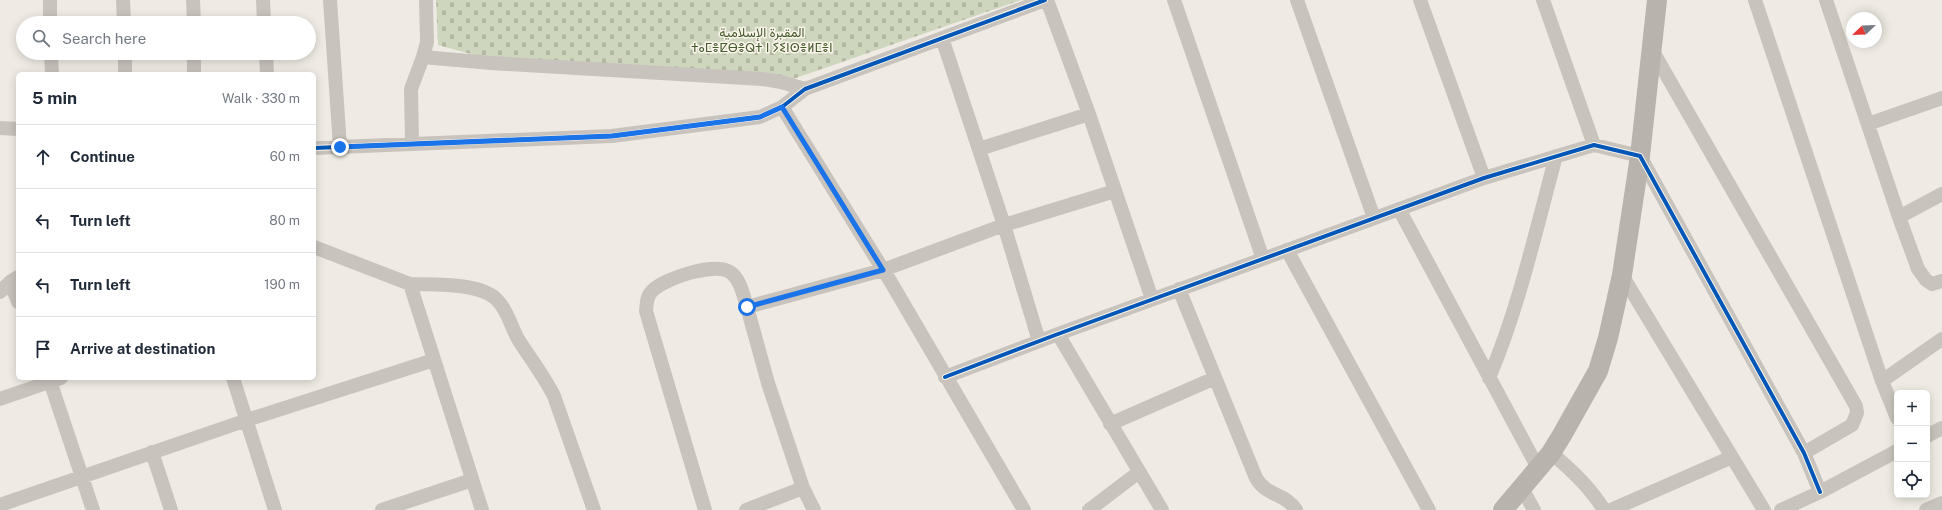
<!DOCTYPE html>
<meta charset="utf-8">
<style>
body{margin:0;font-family:"Public Sans",Vazirmatn,"Noto Sans Tifinagh",sans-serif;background:#f2f2f3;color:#1f2937}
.controls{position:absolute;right:12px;bottom:12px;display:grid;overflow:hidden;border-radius:6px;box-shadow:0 2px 10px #0003}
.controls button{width:36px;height:36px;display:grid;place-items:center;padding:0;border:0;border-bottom:1px solid #e0e1e3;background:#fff;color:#1f2937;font:20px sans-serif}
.compass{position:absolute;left:1846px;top:12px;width:36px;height:36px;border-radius:50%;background:#fff;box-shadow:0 2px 10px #0003;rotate:247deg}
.stop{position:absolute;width:12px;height:12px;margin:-9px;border:3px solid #1a73e8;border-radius:50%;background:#fff}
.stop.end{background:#1a73e8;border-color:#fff;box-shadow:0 1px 4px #0008}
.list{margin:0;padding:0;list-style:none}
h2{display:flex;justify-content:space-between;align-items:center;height:52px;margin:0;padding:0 16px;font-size:17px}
h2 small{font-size:13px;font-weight:400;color:#747a83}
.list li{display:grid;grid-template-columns:26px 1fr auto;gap:12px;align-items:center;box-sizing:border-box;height:64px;padding:0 16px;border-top:1px solid #e0e1e3}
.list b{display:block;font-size:15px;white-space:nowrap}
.list em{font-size:13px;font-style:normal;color:#747a83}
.icon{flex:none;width:22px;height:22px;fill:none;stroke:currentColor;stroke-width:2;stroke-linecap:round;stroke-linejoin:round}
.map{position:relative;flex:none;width:1942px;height:510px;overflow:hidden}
.search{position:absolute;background:#fff;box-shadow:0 2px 10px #0003;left:16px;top:16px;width:300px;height:44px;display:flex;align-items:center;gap:10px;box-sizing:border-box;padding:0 14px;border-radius:22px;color:#747a83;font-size:15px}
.panel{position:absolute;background:#fff;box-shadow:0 2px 10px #0003;left:16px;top:72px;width:300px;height:308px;border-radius:6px}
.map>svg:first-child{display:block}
.cemetery{fill:url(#cemetery-stones)}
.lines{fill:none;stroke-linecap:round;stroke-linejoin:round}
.street{stroke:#c9c3bd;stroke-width:14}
.secondary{stroke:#b9b3ad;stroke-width:20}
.cycleway-casing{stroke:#fbf6ec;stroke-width:6}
.cycleway{stroke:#0057b8;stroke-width:4}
.route{stroke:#1a73e8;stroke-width:5}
.labels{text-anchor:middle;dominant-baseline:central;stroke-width:3;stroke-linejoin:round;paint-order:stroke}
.park-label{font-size:13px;fill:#455a2c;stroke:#fbf6ec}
</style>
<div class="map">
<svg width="1942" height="510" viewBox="0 0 1942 510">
<defs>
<pattern id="cemetery-stones" width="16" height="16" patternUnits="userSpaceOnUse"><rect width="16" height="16" fill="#cfd6be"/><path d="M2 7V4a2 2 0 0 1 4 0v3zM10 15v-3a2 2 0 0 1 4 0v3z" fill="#b3b8a3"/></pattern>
</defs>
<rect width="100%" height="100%" fill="#efebe4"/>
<path class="cemetery" d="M436 0H1021L793 79 496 61 438 45Z"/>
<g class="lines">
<path class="street" d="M50 0V23
M123 0 124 23
M193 0 194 23
M263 0 264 23
M330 0 340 147
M426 0 427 42 423 57 491 63 762 79 781 82 805 89
M1047 0 1089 114 1152 299
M1174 0 1263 259
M1297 0 1374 218
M1420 0 1484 178
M1543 0 1594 145
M1755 0 1882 381 1897 418
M1826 0 1899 217 1918 269 1926 280 1932 284 1942 281
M942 38 1004 225 1039 341
M1651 48 1856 406 1857 413 1852 425 1804 453
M51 53 52 74
M125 53V74
M194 53V74
M266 53 267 74
M782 107 892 284 1024 510
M1868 124 1942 98
M0 128 18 129
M412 144 411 89 423 57
M314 148 612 136 760 117 782 107 805 89 1045 0
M979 149 1089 114
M1399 209 1538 468
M1899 217 1942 194
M314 247 410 284 482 510
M1287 250 1429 510
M1622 275 1764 510
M10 282 18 302
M410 284C433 285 482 282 498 301 508 311 511 327 518 339 530 358 544 376 554 396L594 510
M1179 289 1256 478C1267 497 1284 492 1296 510
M0 292 10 282 18 277
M1058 334 1162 510
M945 377 1058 334 1484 178 1594 145 1640 156 1804 453 1820 492
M49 378 93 510
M233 378 275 510
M1489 378C1519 307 1536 230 1556 156
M1882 381 1942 339
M0 399 61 378
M1110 424 1215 378
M1927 436 1942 428
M152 452 171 510
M1551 453C1572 470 1590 487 1604 510
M803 488 768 383 747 307 883 270 1004 225 1115 191
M1522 488 1534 510
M0 505 247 420 434 360
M382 510 472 480
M705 510 646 311C647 304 646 297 652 291 665 278 714 262 730 272 741 280 743 295 747 307
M746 510 803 488 814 510
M1089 510 1139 472
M1611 510 1732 457
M1781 510 1820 492 1897 451
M1926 510 1942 503"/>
<path class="secondary" d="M1503 510 1551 453 1562 435 1598 371 1608 338 1622 275 1640 156 1657 0"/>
<defs>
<path id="cycleway" d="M314 148 612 136 760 117 782 107 805 89 1045 0
M945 377 1058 334 1484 178 1594 145 1640 156 1804 453 1820 492"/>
</defs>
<use href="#cycleway" class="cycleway-casing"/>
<use href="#cycleway" class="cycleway"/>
</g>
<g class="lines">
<path class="route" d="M340 147 612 136 760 117 782 107 883 270 747 307"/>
</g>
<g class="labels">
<g class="park-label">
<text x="762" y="32">المقبرة الإسلامية<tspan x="762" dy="15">ⵜⴰⵎⴻⵇⴱⴻⵕⵜ ⵏ ⵢⵉⵏⵙⴻⵍⵎⴻⵏ</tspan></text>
</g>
</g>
</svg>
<div class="controls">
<button>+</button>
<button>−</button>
<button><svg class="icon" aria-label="locate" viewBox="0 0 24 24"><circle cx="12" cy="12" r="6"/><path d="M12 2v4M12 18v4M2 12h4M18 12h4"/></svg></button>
</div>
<svg class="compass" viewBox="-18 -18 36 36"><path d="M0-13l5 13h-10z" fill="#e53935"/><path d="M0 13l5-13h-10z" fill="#747a83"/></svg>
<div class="stop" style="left:747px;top:307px"></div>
<div class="stop end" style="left:340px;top:147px"></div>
<div class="search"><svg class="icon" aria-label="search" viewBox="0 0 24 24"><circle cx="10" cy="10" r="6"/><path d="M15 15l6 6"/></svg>Search here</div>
<section class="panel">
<h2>5 min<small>Walk · 330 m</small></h2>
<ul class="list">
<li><svg class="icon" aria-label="ahead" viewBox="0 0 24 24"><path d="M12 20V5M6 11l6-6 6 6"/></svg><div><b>Continue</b></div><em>60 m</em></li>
<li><svg class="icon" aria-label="left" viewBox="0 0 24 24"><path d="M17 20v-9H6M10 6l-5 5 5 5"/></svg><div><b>Turn left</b></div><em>80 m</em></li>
<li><svg class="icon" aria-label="left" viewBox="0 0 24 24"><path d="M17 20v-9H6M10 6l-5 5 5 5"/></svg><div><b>Turn left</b></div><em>190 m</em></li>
<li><svg class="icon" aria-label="arrive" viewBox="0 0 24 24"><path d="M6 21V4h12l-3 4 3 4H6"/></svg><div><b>Arrive at destination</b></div></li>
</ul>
</section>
</div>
